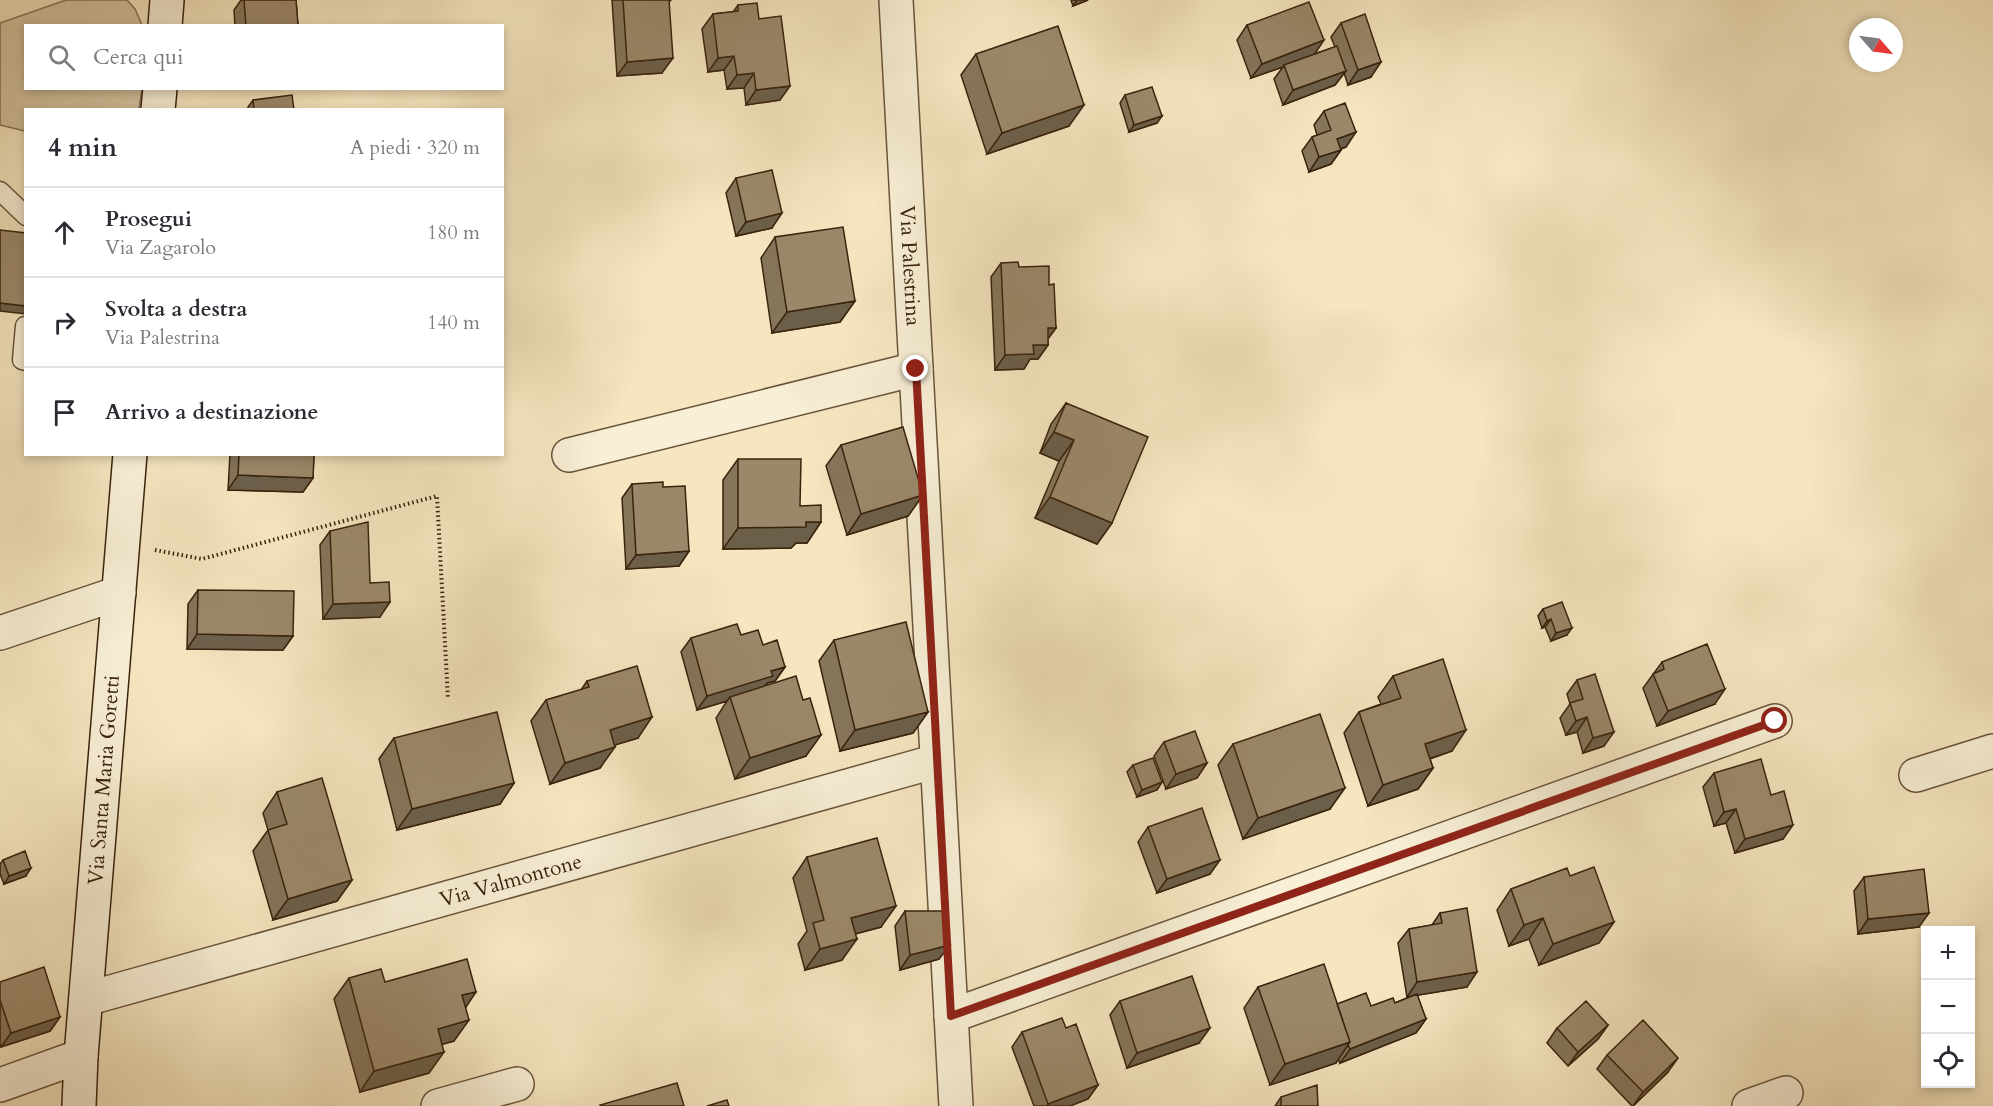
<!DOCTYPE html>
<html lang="it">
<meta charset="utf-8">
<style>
body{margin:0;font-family:Cardo,serif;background:#f2f2f3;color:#2b2b33}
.controls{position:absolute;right:18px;bottom:18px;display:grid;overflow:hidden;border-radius:0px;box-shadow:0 3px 9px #0003}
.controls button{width:54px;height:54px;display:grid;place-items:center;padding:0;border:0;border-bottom:2px solid #e1e1e2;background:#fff;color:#2b2b33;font:30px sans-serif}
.compass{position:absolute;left:1849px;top:18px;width:54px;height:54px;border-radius:50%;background:#fff;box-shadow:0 3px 9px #0003;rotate:118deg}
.stop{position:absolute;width:18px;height:18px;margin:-14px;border:4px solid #8f2418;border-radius:50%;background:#fff}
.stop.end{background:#8f2418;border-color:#fff;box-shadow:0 2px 6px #0008}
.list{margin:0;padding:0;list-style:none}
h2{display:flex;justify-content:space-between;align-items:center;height:78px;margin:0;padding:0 24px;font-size:26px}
h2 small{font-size:20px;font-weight:400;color:#7c7c81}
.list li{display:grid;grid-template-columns:39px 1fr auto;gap:18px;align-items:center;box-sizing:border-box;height:90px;padding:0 24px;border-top:2px solid #e1e1e2}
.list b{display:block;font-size:22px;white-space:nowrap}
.list p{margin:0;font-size:20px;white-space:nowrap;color:#7c7c81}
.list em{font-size:20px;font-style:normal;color:#7c7c81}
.icon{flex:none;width:33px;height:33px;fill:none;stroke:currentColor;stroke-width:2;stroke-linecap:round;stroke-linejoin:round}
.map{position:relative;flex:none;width:1993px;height:1106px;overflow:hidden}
.search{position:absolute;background:#fff;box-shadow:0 3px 9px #0003;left:24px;top:24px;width:480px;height:66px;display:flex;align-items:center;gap:15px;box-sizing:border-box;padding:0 21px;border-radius:0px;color:#7c7c81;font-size:22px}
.panel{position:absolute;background:#fff;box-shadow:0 3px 9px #0003;left:24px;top:108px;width:480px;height:348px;border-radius:0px}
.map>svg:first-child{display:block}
.green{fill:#d5c5a2;stroke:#877458;stroke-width:1.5}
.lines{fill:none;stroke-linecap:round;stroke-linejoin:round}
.service-casing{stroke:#68543a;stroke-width:21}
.minor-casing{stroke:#68543a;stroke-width:36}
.secondary-casing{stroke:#39230d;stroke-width:36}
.path{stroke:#39230d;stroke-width:4;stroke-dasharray:1.5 3;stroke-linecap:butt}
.service{stroke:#f8efd6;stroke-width:18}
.minor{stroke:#f8efd6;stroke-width:33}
.secondary{stroke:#f8efd6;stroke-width:33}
.wall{fill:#85755b;stroke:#39230d;stroke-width:1.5}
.shaded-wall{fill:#6c5f4a;stroke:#39230d;stroke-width:1.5}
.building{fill:#9b886a;stroke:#39230d;stroke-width:1.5}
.route{stroke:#8f2418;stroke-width:8}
.labels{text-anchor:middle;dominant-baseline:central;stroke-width:5;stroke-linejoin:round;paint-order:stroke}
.street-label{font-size:21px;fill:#39230d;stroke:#f8efd6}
</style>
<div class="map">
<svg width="1993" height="1106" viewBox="0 0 1993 1106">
<rect width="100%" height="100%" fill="#f5e6c0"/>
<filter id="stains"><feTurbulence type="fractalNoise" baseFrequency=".00333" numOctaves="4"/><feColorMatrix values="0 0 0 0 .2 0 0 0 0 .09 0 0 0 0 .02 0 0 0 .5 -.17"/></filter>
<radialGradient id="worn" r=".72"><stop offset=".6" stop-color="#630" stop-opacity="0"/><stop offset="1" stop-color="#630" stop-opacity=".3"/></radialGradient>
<path class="green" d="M66 0H127L135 9 142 25 26 26V88L142 89 139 109 26 110 25 131 0 125V23Z"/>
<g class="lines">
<defs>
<path id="service" d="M0 191 26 216
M25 326 22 360 26 361"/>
<g id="minor">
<path id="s1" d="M896 0 956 1106"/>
<path d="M569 455 916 369"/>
<path d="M0 633 119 593"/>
<path d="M1916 775 1993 751"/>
<path id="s2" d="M86 999 937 761"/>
<path d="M951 1016 1775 721"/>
<path d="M0 1085 81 1056"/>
<path d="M438 1106 517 1084"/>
<path d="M1749 1106 1786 1093"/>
</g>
<g id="secondary">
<path d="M165 26 167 0"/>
<path d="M158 110 160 88"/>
<path id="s3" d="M79 1106 81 1056 130 454"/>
</g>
</defs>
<use href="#service" class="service-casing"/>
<use href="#minor" class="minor-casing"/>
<use href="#secondary" class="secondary-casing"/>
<path class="path" d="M155 550 202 559 437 496 448 699"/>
<use href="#service" class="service"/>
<use href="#minor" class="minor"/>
<use href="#secondary" class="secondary"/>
</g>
<path class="wall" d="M241 0H296L298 26H235L234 10Z
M612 0H671L669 2 662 73 617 76Z
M1071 0H1088L1073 6Z
M738 5 759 19 780 100 746 105 744 88 727 89 724 70 708 72 702 29 713 14 733 12Z
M1341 23 1371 77 1348 85 1344 73 1335 85 1283 105 1274 79 1283 67 1251 78 1237 40 1247 25 1314 54 1335 47 1331 37Z
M976 54 1069 126 987 154 961 75Z
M1125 95 1157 123 1129 132 1120 103Z
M253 100 294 110H248V107Z
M1324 111 1346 147 1340 149 1341 150 1331 164 1309 172 1302 151 1312 137 1317 135 1314 125Z
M736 178 772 228 736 236 726 193Z
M775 237 855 301 840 322 772 333 761 258Z
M1001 263 1019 267 1049 285 1056 328 1048 339V345L1038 359H1030L1024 369 995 370 991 277Z
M1066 403 1112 523 1097 544 1035 518 1059 461 1040 453 1051 424Z
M841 445 923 495 908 516 847 535 826 466Z
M230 454H314L313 478 303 492 228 490Z
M738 459 821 522 807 543H796L791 548 723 549V480Z
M632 484 689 551 679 566 626 569 622 498Z
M330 531 370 583 380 617 323 619 320 545Z
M198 590 293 636 283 650 187 649 188 604Z
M1543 609 1567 635 1551 641 1545 627 1542 628 1538 616Z
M741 635 763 645 785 667 775 681 767 683 766 686 806 756 735 779 716 718 727 701 697 710 681 652 691 638Z
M834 640 928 712 913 733 840 751 819 661Z
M1662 662 1715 704 1657 726 1643 688Z
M1393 676 1452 751 1430 759 1433 768 1418 789 1368 806 1344 733 1359 712 1381 704 1378 697Z
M1577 680 1604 746 1583 753 1577 732 1566 735 1560 718 1570 704 1567 694Z
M587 681 638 738 614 745 600 768 550 784 531 721 546 700 581 690Z
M394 738 514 783 500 804 397 830 379 759Z
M1164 742 1207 763 1197 778 1166 789 1154 756Z
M1233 744 1330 809 1243 839 1218 765Z
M1133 765 1162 782 1157 790 1137 797 1127 772Z
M1714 773 1783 839 1735 853 1726 823 1714 826 1703 787Z
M277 792 352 880 337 901 273 920 253 851 268 830 263 813Z
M1148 827 1210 874 1157 893 1138 842Z
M807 857 881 927 855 934 842 960 805 970 798 944 807 931 793 878Z
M3 860 26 876 4 884 0 874V864Z
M1570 876 1614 922 1599 943 1539 965 1529 939 1509 946 1497 910 1511 889Z
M1864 877 1919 927 1858 934 1854 891Z
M905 911 939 959 900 970 895 926Z
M1440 913 1467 987 1417 995 1426 1019 1416 1033 1340 1063 1338 1059 1336 1063 1270 1085 1244 1008 1258 987 1337 1004 1371 1006 1395 1003 1414 995 1407 997 1398 943 1409 929 1432 925Z
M349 978 385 982 466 1007 454 1041 442 1044 429 1073 360 1092 334 999Z
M0 982 60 1017 50 1031 1 1047 0 1044Z
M1120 1001 1199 1043 1127 1068 1110 1015Z
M1608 1025 1598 1039 1568 1066 1547 1043 1557 1028Z
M1066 1028 1098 1085 1088 1099 1070 1106H1034L1012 1047 1022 1032Z
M1607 1055 1668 1072 1633 1106H1632L1597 1069Z
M1281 1097 1318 1106H1275Z"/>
<path class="shaded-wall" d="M1077 0H1088L1073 6Z
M1324 40 1314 55 1284 65 1283 67 1251 78 1262 64Z
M734 56 724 70 708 72 718 58Z
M673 58 662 73 617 76 627 62Z
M1381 62 1371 77 1348 85 1358 70Z
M1346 71 1335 85 1283 105 1293 90Z
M754 73 744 88 727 89 737 75Z
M790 86 780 100 746 105 756 90Z
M1084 105 1069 126 987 154 1002 133Z
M1162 116 1157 123 1129 132 1134 125Z
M1356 132 1346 147 1327 153 1337 139Z
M1341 150 1331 164 1309 172 1319 157Z
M782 213 772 228 736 236 746 222Z
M855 301 840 322 772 333 787 312Z
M0 303 26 306V314L0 311Z
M1048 328H1056L1045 342Z
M1033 345H1048L1038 359H1030L1024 369 995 370 1005 355Z
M1054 432 1074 440 1059 461 1040 453Z
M238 475 313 478 303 492 228 490Z
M923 495 908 516 847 535 861 514Z
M1050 497 1112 523 1097 544 1035 518Z
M806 522H821L807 543H796L791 548 723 549 738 528Z
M689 551 679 566 626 569 636 555Z
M390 602 380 617 323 619 333 604Z
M1551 619 1545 627 1542 628 1547 621Z
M1572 628 1567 635 1551 641 1556 633Z
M197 634 293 636 283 650 187 649Z
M785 667 775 681 767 683 762 691 730 697 727 701 697 710 707 696 771 671Z
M1725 689 1715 704 1657 726 1668 711Z
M928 712 913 733 840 751 855 730Z
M652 717 638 738 595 751 610 730Z
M1587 717 1577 732 1566 735 1576 721Z
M1466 730 1452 751 1410 765 1425 744Z
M1614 732 1604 746 1583 753 1593 738Z
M821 735 806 756 735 779 750 758Z
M615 747 600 768 550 784 565 763Z
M1207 763 1197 778 1166 789 1176 774Z
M1433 768 1418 789 1368 806 1383 785Z
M1162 782 1157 790 1137 797 1142 790Z
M514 783 500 804 397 830 412 809Z
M1345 788 1330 809 1243 839 1258 818Z
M1736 809 1726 823 1714 826 1724 812Z
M1793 825 1783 839 1735 853 1745 839Z
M1220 860 1210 874 1157 893 1167 879Z
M31 868 26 876 4 884 9 876Z
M352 880 337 901 273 920 288 899Z
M896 906 881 927 836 939 851 918Z
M1929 913 1919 927 1858 934 1868 919Z
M1543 918 1529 939 1509 946 1524 925Z
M1614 922 1599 943 1539 965 1553 944Z
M857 939 842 960 805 970 820 949Z
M950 945 939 959 900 970 910 955Z
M1477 972 1467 987 1407 997 1417 982Z
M476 992 462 1013V995Z
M60 1017 50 1031 1 1047 11 1033Z
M1426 1019 1416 1033 1340 1063 1350 1049Z
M469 1020 454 1041 423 1050 438 1029Z
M1608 1025 1598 1039 1568 1066 1578 1052Z
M1210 1028 1199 1043 1127 1068 1137 1053Z
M1350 1042 1336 1063 1270 1085 1285 1064Z
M444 1052 429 1073 360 1092 374 1071Z
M1678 1058 1668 1072 1633 1106 1643 1092Z
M1098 1085 1088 1099 1070 1106H1047L1048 1104Z"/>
<path class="building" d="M244 0H296L298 26H246Z
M623 0H669L673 58 627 62Z
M1309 2 1324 40 1262 64 1247 25Z
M757 3 759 19 781 16 790 86 756 90 754 73 737 75 734 56 718 58 713 14 738 11V5Z
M1365 14 1381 62 1358 70 1341 23Z
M1058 26 1084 105 1002 133 976 54Z
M1337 46 1346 71 1293 90 1284 65Z
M1152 87 1162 116 1134 125 1125 95Z
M292 95 294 110H254L253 100Z
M1345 103 1356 132 1337 139 1341 150 1319 157 1312 137 1331 130 1324 111Z
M772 170 782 213 746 222 736 178Z
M843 227 855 301 787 312 775 237Z
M0 230 26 233V306L0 303Z
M1018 262 1019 267 1049 266V285L1054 284 1056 328H1048V345H1033L1034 354 1005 355 1001 263Z
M1066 403 1148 437 1112 523 1050 497 1074 440 1054 432Z
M903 427 923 495 861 514 841 445Z
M239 454H314L313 478 238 475Z
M738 459H801L800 506 821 505V522H806V527L738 528Z
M663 482V487L685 486 689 551 636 555 632 484Z
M368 522 370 583 389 582 390 602 333 604 330 531Z
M198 590 294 591 293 636 197 634Z
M1562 602 1572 628 1556 633 1551 619 1547 621 1543 609Z
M906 622 928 712 855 730 834 640Z
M737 624 741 635 758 630 763 645 777 640 785 667 771 671 773 676 707 696 691 638Z
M1707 644 1725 689 1668 711 1653 674 1664 669 1662 662Z
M1443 659 1466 730 1425 744 1433 768 1383 785 1359 712 1401 698 1393 676Z
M637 666 652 717 610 730 615 747 565 763 546 700 589 687 587 681Z
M1595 674 1614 732 1593 738 1587 717 1576 721 1570 703 1583 699 1577 680Z
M796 676 803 700 810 698 821 735 750 758 730 697Z
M497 712 514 783 412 809 394 738Z
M1320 714 1345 788 1258 818 1233 744Z
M1195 731 1207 763 1176 774 1164 742Z
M1153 758 1162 782 1142 790 1133 765Z
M1761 759 1771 795 1784 791 1793 825 1745 839 1736 809 1724 812 1714 773Z
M322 778 352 880 288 899 268 830 287 824 277 792Z
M1202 808 1220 860 1167 879 1148 827Z
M877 838 896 906 851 918 857 939 820 949 813 923 824 920 807 857Z
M25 851 31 868 9 876 3 860Z
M1594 867 1614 922 1553 944 1543 918 1524 925 1511 889 1567 868 1570 876Z
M1924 869 1929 913 1868 919 1864 877Z
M1467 908 1477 972 1417 982 1409 929 1442 923 1440 913Z
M905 911H946L950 945 910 955Z
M467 959 476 992 462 995 469 1020 438 1029 444 1052 374 1071 349 978 381 969 385 982Z
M1324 964 1350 1042 1285 1064 1258 987Z
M44 967 60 1017 11 1033 0 1000V982Z
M1192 976 1210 1028 1137 1053 1120 1001Z
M1366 993 1371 1006 1393 998 1395 1003 1417 994 1426 1019 1350 1049 1348 1045 1350 1042 1337 1004Z
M1586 1001 1608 1025 1578 1052 1557 1028Z
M1062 1018 1066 1028 1076 1024 1098 1085 1048 1104 1022 1032Z
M1643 1020 1678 1058 1643 1092 1607 1055Z
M677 1083 684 1106H601L600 1105Z
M1317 1085 1318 1106H1281V1097Z
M727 1100 729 1106H707Z"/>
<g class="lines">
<path class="route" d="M916 369 951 1016 1775 721"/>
</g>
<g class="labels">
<g class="street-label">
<text stroke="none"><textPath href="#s1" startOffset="266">Via Palestrina</textPath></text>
<text stroke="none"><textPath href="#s3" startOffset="327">Via Santa Maria Goretti</textPath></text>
<text stroke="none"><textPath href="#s2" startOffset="441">Via Valmontone</textPath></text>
</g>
</g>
<rect width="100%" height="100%" filter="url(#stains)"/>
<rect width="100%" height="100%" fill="url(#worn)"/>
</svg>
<div class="controls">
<button>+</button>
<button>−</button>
<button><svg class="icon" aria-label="locate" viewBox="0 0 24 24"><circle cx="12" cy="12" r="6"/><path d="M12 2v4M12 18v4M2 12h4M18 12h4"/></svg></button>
</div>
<svg class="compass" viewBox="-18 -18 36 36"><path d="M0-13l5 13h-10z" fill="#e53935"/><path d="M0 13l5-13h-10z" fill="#7c7c81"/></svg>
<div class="stop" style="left:1775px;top:721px"></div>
<div class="stop end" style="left:916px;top:369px"></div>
<div class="search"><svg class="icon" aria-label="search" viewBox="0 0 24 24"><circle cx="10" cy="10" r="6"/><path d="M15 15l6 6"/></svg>Cerca qui</div>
<section class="panel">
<h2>4 min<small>A piedi · 320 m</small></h2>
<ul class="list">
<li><svg class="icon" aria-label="ahead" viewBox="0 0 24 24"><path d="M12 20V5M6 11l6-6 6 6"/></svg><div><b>Prosegui</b><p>Via Zagarolo</p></div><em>180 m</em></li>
<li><svg class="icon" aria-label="right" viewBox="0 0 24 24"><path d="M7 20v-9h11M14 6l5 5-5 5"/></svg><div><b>Svolta a destra</b><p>Via Palestrina</p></div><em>140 m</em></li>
<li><svg class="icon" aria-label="arrive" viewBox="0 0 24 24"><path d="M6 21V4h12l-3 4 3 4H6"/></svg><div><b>Arrivo a destinazione</b></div></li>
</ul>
</section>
</div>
